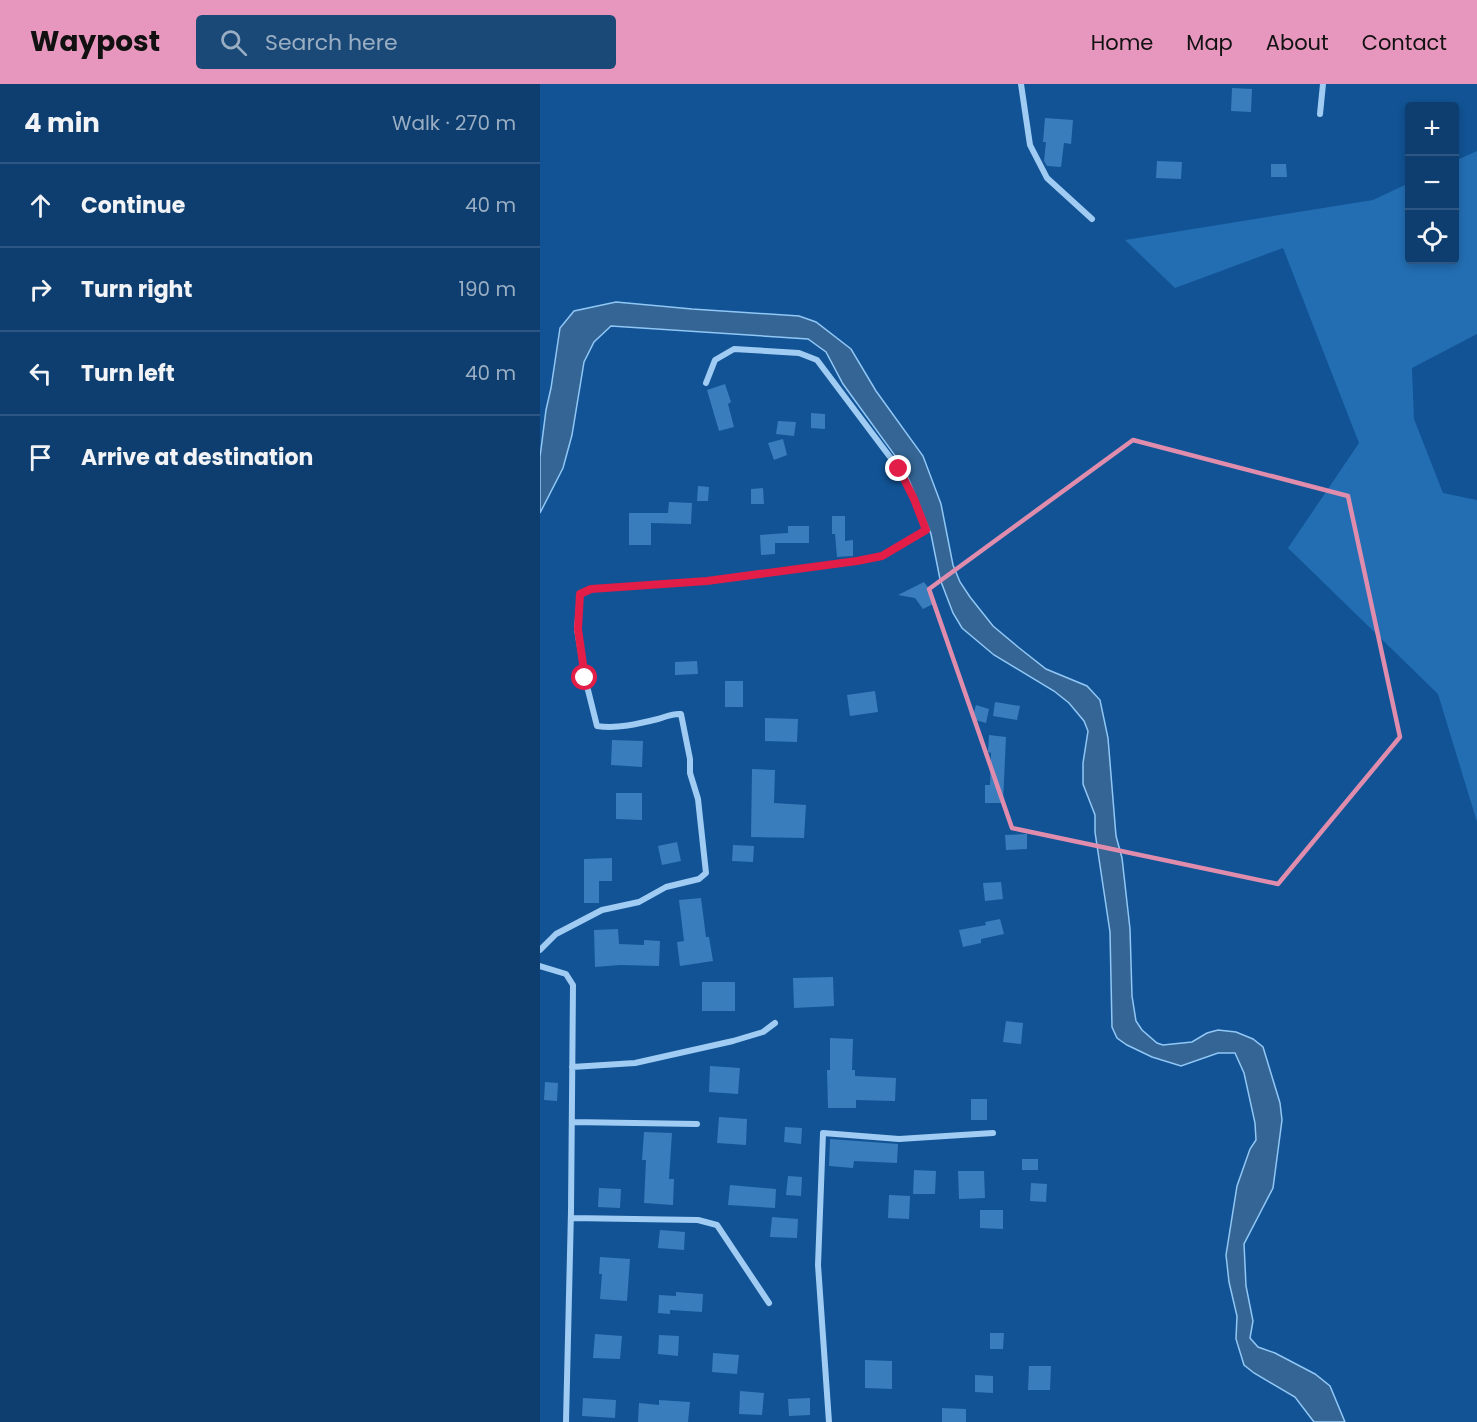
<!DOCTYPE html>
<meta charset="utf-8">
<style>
body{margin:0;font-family:Poppins,sans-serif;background:#1b4977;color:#f1f3f6}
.controls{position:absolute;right:18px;top:18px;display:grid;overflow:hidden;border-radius:6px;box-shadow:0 3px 9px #0003}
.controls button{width:54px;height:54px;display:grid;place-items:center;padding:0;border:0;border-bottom:2px solid #2d5782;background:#0d3e6f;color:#f1f3f6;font:30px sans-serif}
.stop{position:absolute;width:18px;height:18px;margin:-14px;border:4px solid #e11d48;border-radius:50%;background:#fff}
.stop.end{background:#e11d48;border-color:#fff;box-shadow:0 2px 6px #0008}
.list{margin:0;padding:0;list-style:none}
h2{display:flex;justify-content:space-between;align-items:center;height:78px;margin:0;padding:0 24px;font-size:26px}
h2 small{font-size:20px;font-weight:400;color:#9aaec3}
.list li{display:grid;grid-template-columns:39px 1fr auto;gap:18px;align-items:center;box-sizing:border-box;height:84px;padding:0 24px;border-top:2px solid #2d5782}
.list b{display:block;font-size:22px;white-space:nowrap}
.list em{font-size:20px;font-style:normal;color:#9aaec3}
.icon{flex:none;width:33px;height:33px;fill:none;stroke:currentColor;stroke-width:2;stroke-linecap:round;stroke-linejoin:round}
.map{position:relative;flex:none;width:937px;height:1338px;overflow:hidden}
header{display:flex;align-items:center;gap:36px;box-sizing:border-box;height:84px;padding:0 30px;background:#e797bd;color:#111}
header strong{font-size:28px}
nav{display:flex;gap:33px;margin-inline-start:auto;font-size:21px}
.search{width:420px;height:54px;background:#1b4977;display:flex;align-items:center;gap:15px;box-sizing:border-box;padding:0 21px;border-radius:6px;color:#9aaec3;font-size:22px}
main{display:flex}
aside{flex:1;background:#0d3e6f}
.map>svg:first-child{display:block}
.green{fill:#236eb3}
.water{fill:#346594;stroke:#91c7f6;stroke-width:1.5}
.building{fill:#3a7dbc}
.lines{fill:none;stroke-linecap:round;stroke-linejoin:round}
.street{stroke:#a0cbf3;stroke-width:6}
.route{stroke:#e11d48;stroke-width:8}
.marked{fill:none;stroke:#e08cad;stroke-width:4.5;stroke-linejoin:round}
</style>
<header>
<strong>Waypost</strong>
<div class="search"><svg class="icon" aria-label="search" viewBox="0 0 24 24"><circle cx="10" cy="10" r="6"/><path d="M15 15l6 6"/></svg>Search here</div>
<nav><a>Home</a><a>Map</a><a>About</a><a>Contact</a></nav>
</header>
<main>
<aside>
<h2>4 min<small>Walk · 270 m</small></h2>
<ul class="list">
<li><svg class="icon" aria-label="ahead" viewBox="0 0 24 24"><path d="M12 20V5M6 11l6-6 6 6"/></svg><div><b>Continue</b></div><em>40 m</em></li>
<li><svg class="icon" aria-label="right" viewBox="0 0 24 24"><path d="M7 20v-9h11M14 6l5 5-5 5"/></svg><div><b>Turn right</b></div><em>190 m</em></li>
<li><svg class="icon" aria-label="left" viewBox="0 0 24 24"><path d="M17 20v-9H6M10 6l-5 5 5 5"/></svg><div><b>Turn left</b></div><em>40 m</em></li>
<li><svg class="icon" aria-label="arrive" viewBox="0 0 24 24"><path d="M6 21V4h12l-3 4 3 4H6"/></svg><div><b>Arrive at destination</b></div></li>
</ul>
</aside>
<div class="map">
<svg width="937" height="1338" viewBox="0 0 937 1338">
<rect width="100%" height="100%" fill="#115394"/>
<path class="green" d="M937 67V250L872 284 874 335 903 409 937 416V738L898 610 748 464 819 359 743 164 635 204 585 156 833 116 869 99 870 176H914L915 77Z"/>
<path class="water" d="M76 218 152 225 259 232 276 238 311 265 336 307 383 372 401 420 413 481 420 498 430 513 453 542 478 563 506 585 547 602 560 616 568 654 576 752 582 774 590 845 592 912 596 937 602 946 617 959 623 961 652 958 667 949 678 946 696 948 713 955 723 963 740 1019 742 1036 733 1104 704 1160 706 1202 713 1237 710 1254 718 1263 735 1269 775 1290 790 1302 805 1338H774L755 1313 714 1289 704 1281 696 1255 697 1232 689 1198 686 1171 697 1102 710 1065 716 1056 715 1039 704 989 695 969H678L641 982 612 973 587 961 577 954 572 943 570 848 555 748V731L543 700V679L548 647 544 637 529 619 514 607 454 571 422 544 413 529 400 495 391 450 364 384 303 300 286 268 268 255 71 242 54 258 44 278 32 351 23 384 0 429V373L6 326 11 304 20 244 34 227Z"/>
<path class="building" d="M692 4 712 5 711 28 691 27Z
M505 34 533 36 531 60 524 59 521 83 507 82 504 77 506 58H503Z
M617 77 642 78 641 95 616 94Z
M731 80H746L747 93H731Z
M185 300 191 318 188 320 194 343 179 347 167 306Z
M271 329 285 330V345L271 344Z
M238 337 256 338 254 352 236 350Z
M243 355 247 371 234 376 228 359Z
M158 402 169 403 168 417H157Z
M223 404 224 420H211V405Z
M129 418 152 419 151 440 111 439V461H89V429H128Z
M292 432H305V457L313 456V472L297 473 295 450H292Z
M248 442H269V459H235V470L221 471 220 451 248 449Z
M384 498 393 510 391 512 395 519 383 525 375 514 358 511Z
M157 577 158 590 135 591V578Z
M185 597H203V623H185Z
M335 607 338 628 310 632 307 611Z
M455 618 480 622 477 636 453 632Z
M436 621 449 625 446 639 432 635Z
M225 634 258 635 257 658 225 657Z
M449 651 466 653 463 719H445V701H450L451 669 448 668Z
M72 656 103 657 102 683 71 681Z
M212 685 235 686 234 719 266 721 264 754 211 753Z
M76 709H102V736L76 735Z
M487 750V765L466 766 465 751Z
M137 758 141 777 122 781 118 762Z
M193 761 214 762 213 778 192 777Z
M72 774V797H59V819H44V775Z
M461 798 463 815 445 817 443 799Z
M161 814 166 853H169L173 877 140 882 137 858 144 857 139 816Z
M460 835 464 850 441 855V859L423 863 419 846 446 841 445 838Z
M78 845 79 860 104 861V856L120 857 119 882 80 881 55 883 54 846Z
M293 893 294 922 254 924 253 894Z
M162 898H195V927H162Z
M466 937 483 939 481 960 463 958Z
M290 954 313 955 312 986H315V992L356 994 355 1017 316 1016V1024H288L287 986H290Z
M170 982 200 984 198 1010 169 1008Z
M5 998 18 999 17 1017 4 1016Z
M431 1015H447V1036H431Z
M179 1033 207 1035 206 1061 177 1059Z
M245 1043 262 1044 261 1060 244 1058Z
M104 1048 132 1049 129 1095H134L133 1121 104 1119 106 1076H102Z
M290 1055 358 1060 357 1079 314 1077 313 1084 289 1082Z
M482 1075H498V1086H482Z
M374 1086 396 1087 395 1110H373Z
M418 1087H444L445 1114 419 1115Z
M248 1092 262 1093 261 1112 246 1111Z
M491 1099 507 1100 506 1118 490 1117Z
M190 1101 236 1105 235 1124 188 1121Z
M59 1104 81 1105 80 1124 58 1123Z
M349 1111 370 1112 369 1135 348 1134Z
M440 1126H463V1145L440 1144Z
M232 1133 258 1135 257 1154 230 1153Z
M120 1146 145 1148 144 1166 118 1164Z
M60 1173 90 1175 87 1217 60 1215 62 1190H59Z
M136 1208 163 1210 162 1228 130 1226V1230L118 1229 119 1211 136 1212Z
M450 1249H464L463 1265H450Z
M55 1250 82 1252 80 1275 53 1274Z
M119 1251 139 1252 138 1272 118 1270Z
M173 1269 199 1271 197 1290 172 1288Z
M325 1276 352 1277V1305L325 1304Z
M489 1282H511L510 1306H488Z
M435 1291 453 1292V1309L435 1308Z
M200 1307 224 1309 222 1331 199 1330Z
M43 1314 76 1316 75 1334 42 1332Z
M270 1314V1331L249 1332 248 1315Z
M119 1316 150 1318 148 1338H98L99 1319 119 1321Z
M402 1324 426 1325V1338H402Z"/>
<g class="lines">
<path class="street" d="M481 0 490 61 507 94 552 135
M780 30 783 0
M0 866 16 850 62 826 99 818 126 803 159 795 166 789 158 715 150 689V675L141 630C132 629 126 633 118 635 98 640 77 645 57 642L45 594 37 545 40 510 51 505 167 497 317 477 342 472 386 446 374 415 359 385 277 276 259 269 194 265 175 276 166 299
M0 882 26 890 33 901 31 1127 26 1338
M32 983 95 979 193 957 223 948 235 939
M32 1038 157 1040
M31 1134 158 1136 177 1141 229 1219
M289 1338 278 1181 283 1049 359 1055 453 1049"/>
</g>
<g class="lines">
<path class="route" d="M45 594 38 545 40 510 51 505 167 497 317 477 342 472 386 446 374 415 359 385"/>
</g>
<path class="marked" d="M593 356 808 412 860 653 738 800 472 744 389 505Z"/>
</svg>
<div class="controls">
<button>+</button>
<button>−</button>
<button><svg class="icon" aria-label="locate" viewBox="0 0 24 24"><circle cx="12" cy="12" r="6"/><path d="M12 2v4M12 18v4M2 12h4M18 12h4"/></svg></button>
</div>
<div class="stop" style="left:45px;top:594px"></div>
<div class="stop end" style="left:359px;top:385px"></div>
</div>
</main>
